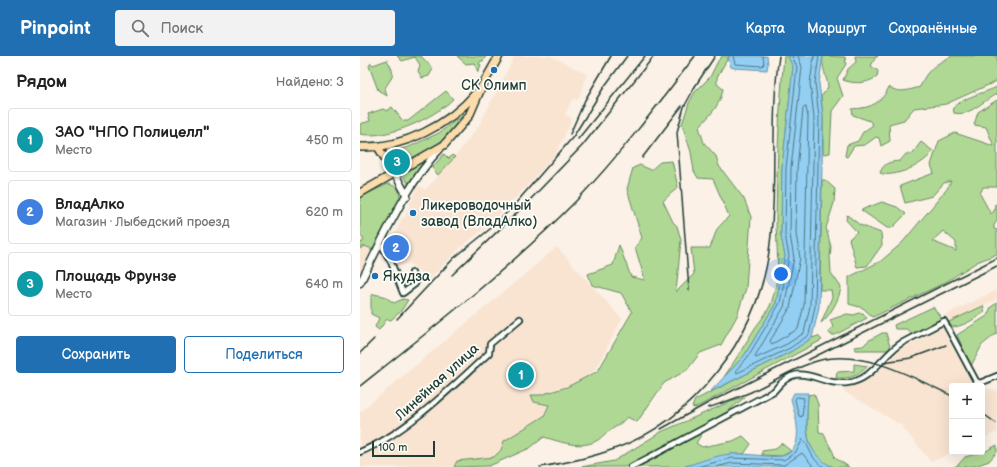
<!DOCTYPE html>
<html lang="ru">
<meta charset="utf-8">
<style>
body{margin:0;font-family:"Balsamiq Sans",sans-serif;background:#f2f2f2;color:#222}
.controls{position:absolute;right:12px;bottom:12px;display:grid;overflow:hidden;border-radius:4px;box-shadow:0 4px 16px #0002}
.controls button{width:36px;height:36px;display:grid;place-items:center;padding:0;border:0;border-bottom:1px solid #e0e0e0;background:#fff;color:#222;font:20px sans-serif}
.scale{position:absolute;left:12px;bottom:10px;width:63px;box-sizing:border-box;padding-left:4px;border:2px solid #1f3d34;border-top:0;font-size:11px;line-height:14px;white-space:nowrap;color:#1f3d34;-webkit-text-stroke:3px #fdfcf7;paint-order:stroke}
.you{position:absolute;left:421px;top:218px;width:14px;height:14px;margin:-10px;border:3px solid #fff;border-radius:50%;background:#1a73e8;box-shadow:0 0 0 6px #1a73e833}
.badge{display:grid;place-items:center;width:26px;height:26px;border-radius:50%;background:#1f6fb2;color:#fff;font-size:13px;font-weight:700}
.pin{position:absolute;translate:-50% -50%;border:2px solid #fff;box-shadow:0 1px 4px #0006}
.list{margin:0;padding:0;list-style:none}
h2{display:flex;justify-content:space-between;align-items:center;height:52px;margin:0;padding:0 16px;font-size:17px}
h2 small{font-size:13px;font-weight:400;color:#767676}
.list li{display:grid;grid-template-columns:26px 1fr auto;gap:12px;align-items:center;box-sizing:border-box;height:64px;margin:0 8px 8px;padding:0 8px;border:1px solid #e0e0e0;border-radius:4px}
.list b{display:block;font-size:15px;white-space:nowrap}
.list p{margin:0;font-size:13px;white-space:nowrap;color:#767676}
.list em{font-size:13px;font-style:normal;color:#767676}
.actions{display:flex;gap:8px;padding:12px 16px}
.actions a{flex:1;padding:9px 0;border:1px solid #1f6fb2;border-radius:4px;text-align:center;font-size:14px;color:#1f6fb2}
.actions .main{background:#1f6fb2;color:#fff}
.icon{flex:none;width:22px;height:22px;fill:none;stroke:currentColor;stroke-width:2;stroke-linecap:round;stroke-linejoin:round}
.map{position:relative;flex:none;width:637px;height:411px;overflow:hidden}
header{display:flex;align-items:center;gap:24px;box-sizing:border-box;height:56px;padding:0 20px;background:#1f6fb2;color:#fff}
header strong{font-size:19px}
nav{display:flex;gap:22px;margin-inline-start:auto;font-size:14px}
.search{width:280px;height:36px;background:#f2f2f2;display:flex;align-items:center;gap:10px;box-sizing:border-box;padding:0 14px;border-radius:4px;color:#767676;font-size:15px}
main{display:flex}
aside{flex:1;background:#fff}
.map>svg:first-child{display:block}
.built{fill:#f9e4d2}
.green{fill:#b0d895;stroke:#688a64;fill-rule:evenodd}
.water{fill:#93cef3;stroke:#6594a7}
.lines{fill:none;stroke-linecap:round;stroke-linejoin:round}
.shore{stroke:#4d7780;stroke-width:1}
.minor-casing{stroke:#1f3d34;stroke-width:8}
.secondary-casing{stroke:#1f3d34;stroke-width:9}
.primary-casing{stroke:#1f3d34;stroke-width:10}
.minor{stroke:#fdfcf7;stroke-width:4.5}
.secondary{stroke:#fdfcf7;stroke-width:6}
.primary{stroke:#fcdcac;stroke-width:7}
.rail{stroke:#1f3d34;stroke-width:1.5}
.poi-dot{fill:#1f6fb2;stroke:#fdfcf7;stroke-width:1.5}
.labels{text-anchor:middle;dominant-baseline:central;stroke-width:3.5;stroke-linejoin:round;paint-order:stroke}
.poi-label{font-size:14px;fill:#1f3d34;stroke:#fdfcf7;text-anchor:start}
.street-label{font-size:14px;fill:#1f3d34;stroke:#fdfcf7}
</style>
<header>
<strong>Pinpoint</strong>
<div class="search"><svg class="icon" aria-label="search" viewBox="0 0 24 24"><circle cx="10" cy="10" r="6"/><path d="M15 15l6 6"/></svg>Поиск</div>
<nav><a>Карта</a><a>Маршрут</a><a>Сохранённые</a></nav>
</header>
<main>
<aside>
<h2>Рядом<small>Найдено: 3</small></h2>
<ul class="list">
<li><span class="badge" style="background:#0f9aa8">1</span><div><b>ЗАО &quot;НПО Полицелл&quot;</b><p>Место</p></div><em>450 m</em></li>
<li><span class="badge" style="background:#3f7fe0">2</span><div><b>ВладАлко</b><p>Магазин · Лыбедский проезд</p></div><em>620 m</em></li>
<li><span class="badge" style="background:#0f9aa8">3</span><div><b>Площадь Фрунзе</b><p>Место</p></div><em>640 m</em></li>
</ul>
<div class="actions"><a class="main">Сохранить</a><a>Поделиться</a></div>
</aside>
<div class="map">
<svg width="637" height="411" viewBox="0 0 637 411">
<rect width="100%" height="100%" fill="#fbf1e6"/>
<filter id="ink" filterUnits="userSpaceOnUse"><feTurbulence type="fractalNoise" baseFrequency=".025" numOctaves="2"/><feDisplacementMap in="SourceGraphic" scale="8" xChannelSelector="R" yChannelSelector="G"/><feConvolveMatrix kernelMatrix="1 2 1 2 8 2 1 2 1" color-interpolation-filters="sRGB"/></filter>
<g filter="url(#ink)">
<path class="built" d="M155 0H191L227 18 218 44 213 43 205 58 212 62 208 72 195 99 172 125 129 169 99 193 65 227 57 224 60 216 49 207 35 211 28 191 36 177 42 162H44L58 130 66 133 88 109 118 71Z
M0 178 12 197 0 220Z
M197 191 262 263 236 313 218 327 183 366 134 401 92 411H0V356Z
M637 234V243L591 267 585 259Z
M582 271 597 299 599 298 614 330H592L593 396 571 406 541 369 483 335V332L502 326 514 317 519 316 540 293Z
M622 332 637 334V376L622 383Z"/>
<path class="green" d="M37 0H61L73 13 69 20 62 22 58 15 60 9 55 1 42 5Z
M97 0H126L123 5H121L119 8 121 9 118 16 114 7 106 8Z
M362 0H369L357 21V28L363 33C360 50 350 59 339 71L344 87 356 100 359 110 384 143 391 161 386 232 377 260 361 289 340 297 327 314 304 327 277 366 267 361C261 368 255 371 248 376 244 378 241 382 238 384 221 394 201 386 184 381L170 392 129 410 94 411 97 405 134 401 141 394 144 385 184 360 189 349 174 346 171 339H180L207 331 238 315 272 256 261 237 232 229 228 218 253 209 259 189 271 221 285 224 275 191 282 182 267 133 273 112 280 109 291 114 300 106 312 105 318 131 303 145 313 166 317 170 321 184 316 236 334 218 331 192H350L357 173 369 160 353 123 338 122 334 115 331 96 322 68 329 47 335 36 350 21 358 5Z
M424 0H431L429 1 433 11 422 112 421 180 425 200 416 247 384 300 364 321C375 305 385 288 395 272 402 262 410 254 413 241 421 215 416 190 416 163 417 109 419 54 424 0Z
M463 0 485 1 486 8 477 22 483 40 472 55 470 97 463 98V60L461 41 468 31C467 21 461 10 463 0Z
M495 0H518L515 2 511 10 518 15 517 21C506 28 494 28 483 24L488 13 496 6Z
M592 0H637V25L586 48 554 52 544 64 529 68 530 85 521 90 519 82 516 81 505 89 494 90 487 101 485 100 487 89 498 85 503 76 513 69 510 65 493 59 492 53C496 52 499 53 502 52 516 50 524 42 529 31 539 38 549 34 560 31 566 14 577 7 592 0Z
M27 4C36 19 33 19 25 32L27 40 18 34 9 10 11 7 13 9Z
M637 31V38C623 44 610 61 594 57L593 52C605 40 622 38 637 31Z
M86 35 93 43C74 62 27 84 0 78V68L10 65 8 58 23 53 27 55 32 51 43 65H48Z
M637 44V131H623L620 138 631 158 634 155 635 148 637 149V165L634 169V173L637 174V198L617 206 584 227 513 261 503 252 489 248V221L521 205 542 187 587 133 591 125 584 127 572 140 545 147 540 130 574 117 571 109 579 85 595 77 634 90 626 71 614 69 618 56ZM583 175 596 186V195L572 185Z
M108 55 80 87 40 113 29 96 49 91 79 77Z
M561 86 573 95C566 108 533 123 520 117 524 106 530 106 540 105L546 98H552Z
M84 98 89 103 92 99 95 101 78 119 72 112Z
M68 102 69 103 49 129 42 118Z
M462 124H465L475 133 474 147 466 172 471 191 470 201 471 217 481 231C480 242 470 260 461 267L472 241 471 234H460Z
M28 128C38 130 40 135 40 144L12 197 10 192 4 190 0 193V186L2 187 4 184 0 178V141Z
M522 146 537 151 546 158 532 172H527L501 154Z
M487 159 500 169 521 177 522 189 507 210 497 211 489 183 497 176 486 164Z
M13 238 24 240 34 247 43 243 48 244 41 255 31 264 27 263 19 274 15 271 19 262 11 258V242Z
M637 247V277L622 289 611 310 597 279 627 260 631 251Z
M623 250 625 256C614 263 602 272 589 271V266Z
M573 251 582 263 553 280 547 273H535L534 269Z
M499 257H503L507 262 475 279H471L468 275 473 271 470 264 487 258 494 259Z
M522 277H526L531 294H496L494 291 503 290 508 285Z
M458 280 462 284 335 352 332 351 335 344 432 295 452 282Z
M494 308 508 310C498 320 490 323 476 322L477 316 494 315Z
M454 338 458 348 459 376 464 377C466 387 473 392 475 402L489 411C484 411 478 411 474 411 441 402 447 364 448 339Z
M385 341 368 355 332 376 265 411H221L254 405 301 376 374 344Z
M343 376 336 387 342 391 373 385 383 380 391 388 384 398H371L322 411H279Z
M421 387 431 395 422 400 402 399V395L416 393Z
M637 389V396L629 405 615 410 594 411 598 409 605 401 626 395Z"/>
<path class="water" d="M370 0H407L408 8 407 14 374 12 371 11 368 2Z
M431 0H463L459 27 463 60 459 251 452 282 432 295 350 336 384 300 416 247 425 200 421 180 422 112 433 11 428 1Z
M434 337H448C447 367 440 395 473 411H322C338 407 357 398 373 398 386 397 412 402 422 400 447 394 435 359 431 343Z"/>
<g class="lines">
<path class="shore" d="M373 0 375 8 402 10 404 8 403 0
M432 0 437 11 426 112 425 179 429 200 420 247 387 302 376 314 377 317 430 292 449 279 455 250 459 61 455 27 459 0
M438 0 442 11 431 112 430 179 434 202 424 251 395 300 396 302 427 288 444 277 450 250 454 61 450 27 454 0
M446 51 448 61 444 249 438 273 412 288 410 285 430 252 440 202 436 178 437 113 443 53Z
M437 341 444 342 442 361 439 360 435 344Z
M337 411 372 402 424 404 436 396 443 383C450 390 450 404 464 411
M356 411 372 407 424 409 442 397 454 411"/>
<defs>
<path id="minor" d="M21 188 31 206 43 237 55 228 52 217
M0 396C45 378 92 331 129 297L130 288 160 263
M271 411 414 335C440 301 456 330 487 327 512 324 521 301 540 288 554 280 570 273 584 265L616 325 620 327 637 320"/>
<path id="secondary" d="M35 118 47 140
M0 227C22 185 47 127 80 93"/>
<path id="primary" d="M0 91C43 93 89 69 116 37
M18 91 35 118
M0 137 84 89 109 60 122 30 139 0"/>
</defs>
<use href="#minor" class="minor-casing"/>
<use href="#secondary" class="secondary-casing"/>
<use href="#primary" class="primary-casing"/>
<use href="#minor" class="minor"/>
<use href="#secondary" class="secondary"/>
<use href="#primary" class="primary"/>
<path class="rail" d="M332 35 355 0
M210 78 225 44 251 0
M218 83 285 0
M282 102 322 50
M92 219 164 150 222 90 294 0
M329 234 317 76 324 51 335 31
M37 263 94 202 135 169 155 148 213 81 244 31 267 0
M0 297 14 283
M448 304 637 210
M523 306 551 302 586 289
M0 330C73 272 151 211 216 145 259 100 297 50 335 0
M348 352C362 347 377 342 391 336 413 326 433 312 457 305 502 292 553 321 592 340
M622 357 636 367
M301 373 348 347 637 202
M180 411C205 407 230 402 254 393 333 365 394 284 408 202 419 135 409 67 419 0"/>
</g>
</g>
<g class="poi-dot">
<circle cx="134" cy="14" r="4"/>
<circle cx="53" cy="157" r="4"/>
<circle cx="15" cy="220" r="4"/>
</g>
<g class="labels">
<g class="poi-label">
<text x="134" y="29" text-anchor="middle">СК Олимп</text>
<text x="61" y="149">Ликероводочный<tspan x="61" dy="16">завод (ВладАлко)</tspan></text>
<text x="23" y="220">Якудза</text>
</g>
<g class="street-label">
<text transform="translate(77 326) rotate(-42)">Линейная улица</text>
</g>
</g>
</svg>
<div class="controls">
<button>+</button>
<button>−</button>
</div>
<div class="scale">100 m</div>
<div class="you"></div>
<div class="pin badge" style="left:161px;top:319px;background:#0f9aa8">1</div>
<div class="pin badge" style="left:36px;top:192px;background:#3f7fe0">2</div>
<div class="pin badge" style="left:37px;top:106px;background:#0f9aa8">3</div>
</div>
</main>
